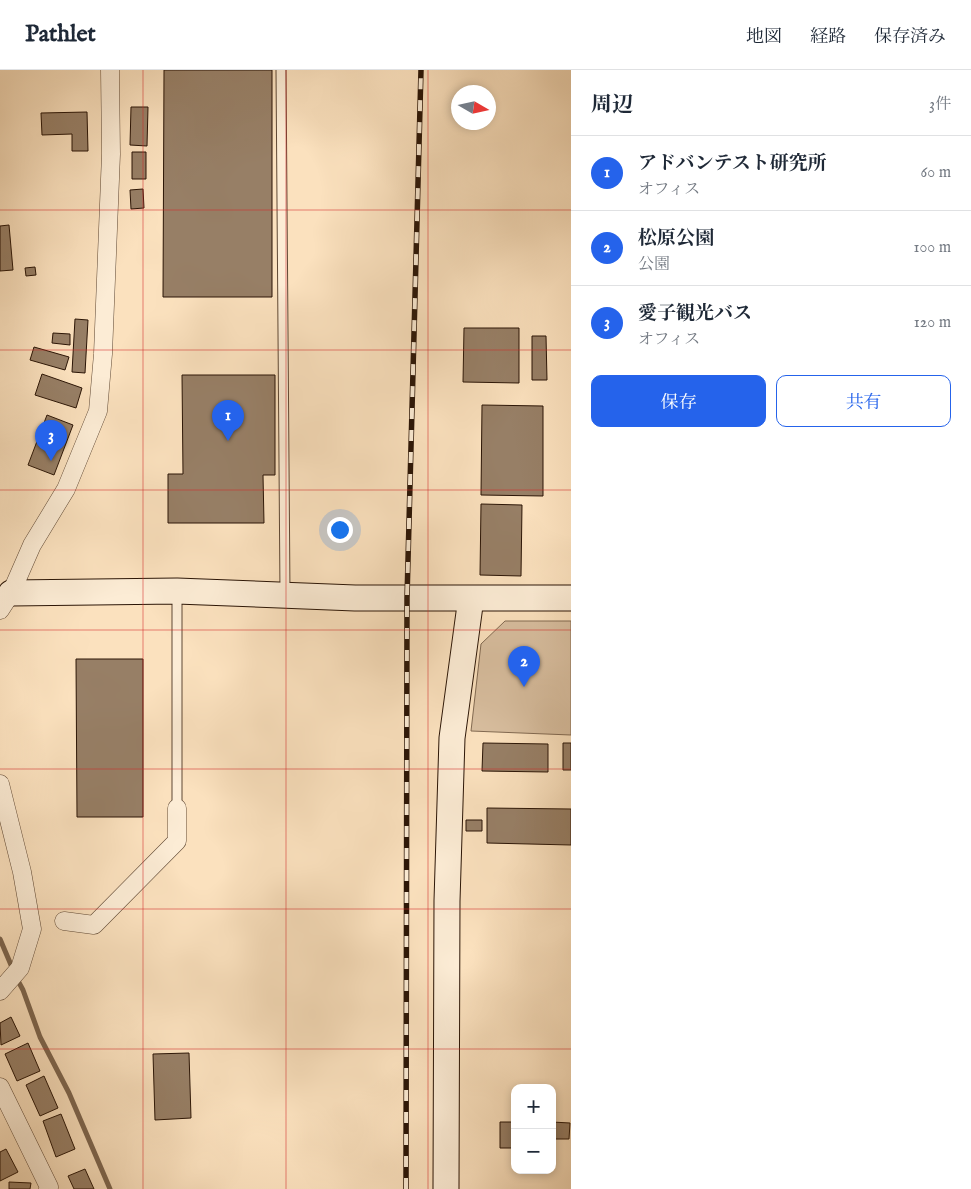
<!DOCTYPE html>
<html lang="ja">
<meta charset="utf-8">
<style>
body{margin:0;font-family:"IM FELL English","Noto Serif JP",serif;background:#f6f6f7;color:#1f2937}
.controls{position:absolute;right:15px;bottom:15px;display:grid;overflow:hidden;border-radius:10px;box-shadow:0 2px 8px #0003}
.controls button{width:45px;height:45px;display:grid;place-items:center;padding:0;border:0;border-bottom:1px solid #e0e1e3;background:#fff;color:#1f2937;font:25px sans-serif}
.compass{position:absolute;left:451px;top:15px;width:45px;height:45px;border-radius:50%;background:#fff;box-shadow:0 2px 8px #0003;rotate:99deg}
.you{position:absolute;left:339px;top:459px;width:18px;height:18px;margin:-12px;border:4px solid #fff;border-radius:50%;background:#1a73e8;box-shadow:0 0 0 8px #1a73e833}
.badge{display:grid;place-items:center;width:32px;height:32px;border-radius:50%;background:#2563eb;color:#fff;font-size:16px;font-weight:700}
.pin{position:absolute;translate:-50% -41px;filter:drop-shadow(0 1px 2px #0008)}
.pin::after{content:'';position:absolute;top:26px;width:18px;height:15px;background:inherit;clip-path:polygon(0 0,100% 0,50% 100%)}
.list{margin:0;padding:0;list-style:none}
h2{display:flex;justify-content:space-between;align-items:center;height:65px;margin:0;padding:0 20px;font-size:21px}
h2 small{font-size:16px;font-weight:400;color:#747a83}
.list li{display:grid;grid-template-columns:32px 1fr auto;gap:15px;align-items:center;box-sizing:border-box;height:75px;padding:0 20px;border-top:1px solid #e0e1e3}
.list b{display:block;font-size:19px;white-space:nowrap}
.list p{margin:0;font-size:16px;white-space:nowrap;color:#747a83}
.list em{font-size:16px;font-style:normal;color:#747a83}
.actions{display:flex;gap:10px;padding:15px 20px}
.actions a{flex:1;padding:11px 0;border:1px solid #2563eb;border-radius:10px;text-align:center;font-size:18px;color:#2563eb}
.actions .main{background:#2563eb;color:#fff}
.map{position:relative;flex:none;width:571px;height:1119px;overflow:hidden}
header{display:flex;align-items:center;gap:30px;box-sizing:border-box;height:70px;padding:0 25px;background:#fff;border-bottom:1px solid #e0e1e3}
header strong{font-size:24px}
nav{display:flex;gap:28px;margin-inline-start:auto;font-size:18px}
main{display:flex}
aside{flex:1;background:#fff}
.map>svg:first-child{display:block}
.green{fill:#d8be9f;stroke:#826a52}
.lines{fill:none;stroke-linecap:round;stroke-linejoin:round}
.stream{stroke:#7d664f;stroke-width:5}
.building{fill:#977f66;stroke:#2b1506}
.lane-casing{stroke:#5f4834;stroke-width:11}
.street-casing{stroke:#5f4834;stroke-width:19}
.secondary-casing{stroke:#2b1506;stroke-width:27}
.lane{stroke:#fcecd5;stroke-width:9}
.street{stroke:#fcecd5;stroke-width:18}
.secondary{stroke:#fcecd5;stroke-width:25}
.rail-casing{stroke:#2b1506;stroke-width:5.5}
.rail{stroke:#fcecd5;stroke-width:4;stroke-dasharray:11;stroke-linecap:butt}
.grid{fill:none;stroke:#d62828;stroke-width:1;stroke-opacity:0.55}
</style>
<header>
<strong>Pathlet</strong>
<nav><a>地図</a><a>経路</a><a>保存済み</a></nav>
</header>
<main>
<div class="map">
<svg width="571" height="1119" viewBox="0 0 571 1119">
<rect width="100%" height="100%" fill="#fbe1be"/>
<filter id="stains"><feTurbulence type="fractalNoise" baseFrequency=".004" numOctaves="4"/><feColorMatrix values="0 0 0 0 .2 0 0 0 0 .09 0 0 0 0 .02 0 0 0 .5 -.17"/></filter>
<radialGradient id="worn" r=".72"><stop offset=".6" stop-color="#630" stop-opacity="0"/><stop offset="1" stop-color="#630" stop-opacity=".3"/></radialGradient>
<path class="green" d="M505 551H571V665L471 661 481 574Z"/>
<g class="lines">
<path class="stream" d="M0 869 17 909 23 920 40 967 69 1023 110 1119"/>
</g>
<path class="building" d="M164 0H272V227H163Z
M131 37H148L147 76 130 75Z
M87 42 88 81H72V64L42 65 41 43Z
M132 82H146V109H132Z
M143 119 144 138 131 139 130 120Z
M9 155 13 200 0 201V156Z
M35 197 36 205 26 206 25 198Z
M75 249 88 250 85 303 72 302Z
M464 258H519V313L463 312Z
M53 263 70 264V275L52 273Z
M532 266H546L547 310H532Z
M34 277 69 287 65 300 30 290Z
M42 304 82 318 76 338 35 325Z
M182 305H275V405H263L264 453H168V404H183Z
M482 335 543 336V426L481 425Z
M47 345 73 355 54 405 28 395Z
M481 434 522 435 521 506 480 505Z
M76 589H143V747H77Z
M483 673 548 674V702L482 701Z
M563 673H571V700H563Z
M487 738 571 739V775L487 773Z
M466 750H482V761H466Z
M11 947 20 966 1 975 0 953Z
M28 973 40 1001 17 1011 5 984Z
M189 983 191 1048 155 1050 153 984Z
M44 1006 58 1038 40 1046 26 1015Z
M61 1044 75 1079 56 1087 43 1051Z
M500 1052H515V1078H500Z
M552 1052 570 1053 569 1069H552Z
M6 1079 18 1102 0 1111V1082Z
M85 1099 94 1119H74L68 1106Z
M9 1112 31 1113 30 1119H9Z"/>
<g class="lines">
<defs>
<path id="lane" d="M281 0 285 524
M177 738V522"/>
<path id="street" d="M0 540 11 523 32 475 66 419 98 341 103 284 111 84 110 0
M0 714 22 802 32 859 20 898 0 921
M64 851 94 855 177 771V738
M0 1017 49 1117 48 1119"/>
<path id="secondary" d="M11 523 177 521 355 528H571
M446 1119 447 831 452 668 471 528"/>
</defs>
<use href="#lane" class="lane-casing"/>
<use href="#street" class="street-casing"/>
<use href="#secondary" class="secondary-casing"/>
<use href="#lane" class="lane"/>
<use href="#street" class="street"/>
<use href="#secondary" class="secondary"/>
<defs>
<path id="rail" d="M406 1119 407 528 421 0"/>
</defs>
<use href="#rail" class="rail-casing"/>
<use href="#rail" class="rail"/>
</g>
<path class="grid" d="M143 0V1119M286 0V1119M428 0V1119M0 140H571M0 280H571M0 420H571M0 560H571M0 699H571M0 839H571M0 979H571"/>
<rect width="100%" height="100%" filter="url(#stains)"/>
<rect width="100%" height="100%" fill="url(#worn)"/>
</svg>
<div class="controls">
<button>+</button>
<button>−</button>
</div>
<svg class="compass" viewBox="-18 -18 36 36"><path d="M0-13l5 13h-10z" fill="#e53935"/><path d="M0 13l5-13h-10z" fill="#747a83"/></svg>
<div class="you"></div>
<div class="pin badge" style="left:228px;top:371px">1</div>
<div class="pin badge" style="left:524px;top:617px">2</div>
<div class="pin badge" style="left:51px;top:391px">3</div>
</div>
<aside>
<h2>周辺<small>3件</small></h2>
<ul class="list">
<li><span class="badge">1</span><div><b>アドバンテスト研究所</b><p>オフィス</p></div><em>60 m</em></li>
<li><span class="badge">2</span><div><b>松原公園</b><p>公園</p></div><em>100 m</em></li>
<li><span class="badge">3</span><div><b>愛子観光バス</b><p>オフィス</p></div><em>120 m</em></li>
</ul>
<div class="actions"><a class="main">保存</a><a>共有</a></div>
</aside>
</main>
